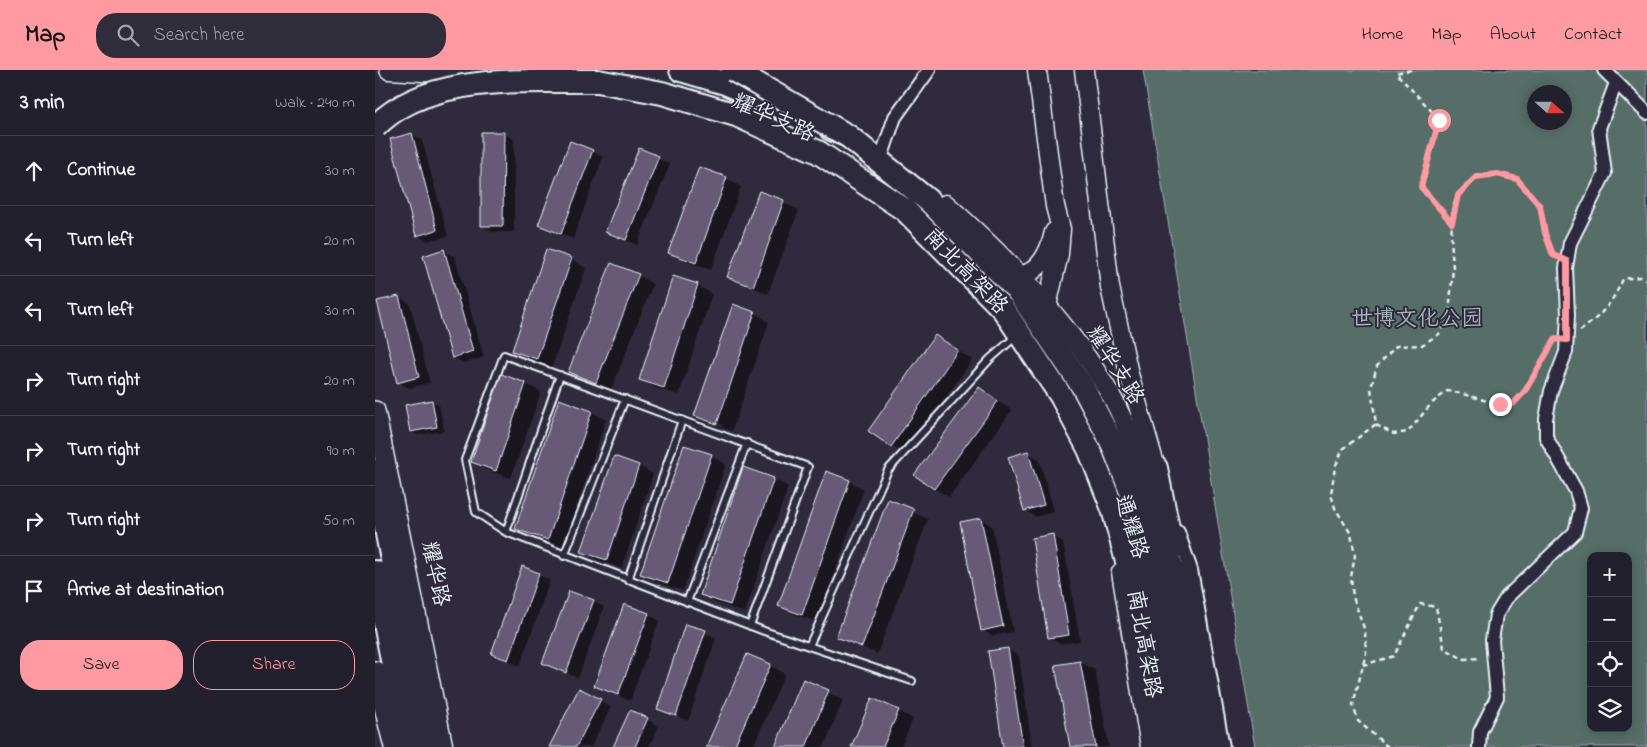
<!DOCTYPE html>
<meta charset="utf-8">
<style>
body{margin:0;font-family:"Indie Flower","LXGW WenKai TC",sans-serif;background:#2f2d3a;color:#f1f3f6}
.controls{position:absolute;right:15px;bottom:15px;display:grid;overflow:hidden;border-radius:10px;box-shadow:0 2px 12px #0003}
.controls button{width:45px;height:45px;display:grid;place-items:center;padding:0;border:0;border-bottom:1px solid #403e4a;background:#23202e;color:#f1f3f6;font:25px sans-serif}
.compass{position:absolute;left:1152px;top:15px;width:45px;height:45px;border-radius:50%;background:#23202e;box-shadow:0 2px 12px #0003;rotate:111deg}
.stop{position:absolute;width:15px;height:15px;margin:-11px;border:4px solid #ff9aa2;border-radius:50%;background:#fff}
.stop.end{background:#ff9aa2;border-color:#fff;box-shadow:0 1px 5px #0008}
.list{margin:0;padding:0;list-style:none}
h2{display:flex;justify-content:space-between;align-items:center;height:65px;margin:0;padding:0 20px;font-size:21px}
h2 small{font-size:16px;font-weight:400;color:#a3a3aa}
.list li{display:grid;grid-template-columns:32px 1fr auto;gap:15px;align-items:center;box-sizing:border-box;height:70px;padding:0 20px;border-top:1px solid #403e4a}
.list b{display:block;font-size:19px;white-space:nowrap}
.list em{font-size:16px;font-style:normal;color:#a3a3aa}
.actions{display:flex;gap:10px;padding:15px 20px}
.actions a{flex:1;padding:11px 0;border:1px solid #ff9aa2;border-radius:20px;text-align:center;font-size:18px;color:#ff9aa2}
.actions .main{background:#ff9aa2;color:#111}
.icon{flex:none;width:28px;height:28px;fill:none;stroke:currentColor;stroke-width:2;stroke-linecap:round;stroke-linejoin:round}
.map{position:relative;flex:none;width:1272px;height:677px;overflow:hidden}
header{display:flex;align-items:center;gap:30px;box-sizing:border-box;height:70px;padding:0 25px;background:#ff9aa2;color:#111}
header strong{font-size:24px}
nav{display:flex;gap:28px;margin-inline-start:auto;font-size:18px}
.search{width:350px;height:45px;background:#2f2d3a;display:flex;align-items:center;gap:12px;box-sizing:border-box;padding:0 18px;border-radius:20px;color:#a3a3aa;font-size:19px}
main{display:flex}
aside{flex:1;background:#23202e}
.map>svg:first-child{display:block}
.green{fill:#576d68;stroke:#a0afb0;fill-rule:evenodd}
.shadow{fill:#0007;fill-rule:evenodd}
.building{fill:#665a77;stroke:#e8f1f8}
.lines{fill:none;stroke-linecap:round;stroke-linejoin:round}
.lane-casing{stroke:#e8f1f8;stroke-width:10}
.street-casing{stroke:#e8f1f8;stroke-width:16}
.secondary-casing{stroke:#e8f1f8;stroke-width:21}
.primary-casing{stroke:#e8f1f8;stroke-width:22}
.highway-casing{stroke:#e8f1f8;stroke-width:26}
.path{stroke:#e8f1f8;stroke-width:2.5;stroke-dasharray:5 4;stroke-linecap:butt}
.lane{stroke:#2f2a3d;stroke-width:6}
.street{stroke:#2f2a3d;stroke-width:12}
.secondary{stroke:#2f2a3d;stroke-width:18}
.primary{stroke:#2f2a3d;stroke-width:19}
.highway{stroke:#2f2a3d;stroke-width:22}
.highway-bridge-casing{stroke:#e8f1f8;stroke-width:26;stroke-linecap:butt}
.highway-bridge{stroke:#2f2a3d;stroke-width:22}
.route{stroke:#ff9aa2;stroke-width:6}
.labels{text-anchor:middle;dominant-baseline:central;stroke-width:4;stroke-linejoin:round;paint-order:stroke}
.street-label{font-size:22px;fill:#e8f1f8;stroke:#2f2a3d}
.park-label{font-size:22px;fill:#a7b6b7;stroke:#2f2a3d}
</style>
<header>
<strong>Map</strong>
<div class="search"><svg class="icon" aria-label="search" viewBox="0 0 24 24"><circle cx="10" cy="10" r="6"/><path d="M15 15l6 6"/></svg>Search here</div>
<nav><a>Home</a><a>Map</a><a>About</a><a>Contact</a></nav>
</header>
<main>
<aside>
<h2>3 min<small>Walk · 240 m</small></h2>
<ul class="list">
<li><svg class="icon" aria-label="ahead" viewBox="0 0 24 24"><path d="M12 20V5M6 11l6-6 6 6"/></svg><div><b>Continue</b></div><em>30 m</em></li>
<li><svg class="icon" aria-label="left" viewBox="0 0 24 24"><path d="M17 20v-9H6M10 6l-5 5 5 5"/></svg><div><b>Turn left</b></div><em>20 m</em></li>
<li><svg class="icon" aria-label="left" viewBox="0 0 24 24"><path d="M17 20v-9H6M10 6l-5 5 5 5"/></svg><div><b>Turn left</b></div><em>30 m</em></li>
<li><svg class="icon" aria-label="right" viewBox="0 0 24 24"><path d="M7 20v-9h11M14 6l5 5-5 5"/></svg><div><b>Turn right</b></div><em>20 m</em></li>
<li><svg class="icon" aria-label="right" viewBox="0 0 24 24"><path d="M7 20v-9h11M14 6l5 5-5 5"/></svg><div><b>Turn right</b></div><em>90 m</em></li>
<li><svg class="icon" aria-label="right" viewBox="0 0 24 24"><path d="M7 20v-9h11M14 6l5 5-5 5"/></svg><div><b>Turn right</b></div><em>50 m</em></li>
<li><svg class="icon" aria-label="arrive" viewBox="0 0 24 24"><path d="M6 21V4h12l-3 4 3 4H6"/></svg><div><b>Arrive at destination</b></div></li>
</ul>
<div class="actions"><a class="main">Save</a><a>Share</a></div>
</aside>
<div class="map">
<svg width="1272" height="677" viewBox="0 0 1272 677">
<rect width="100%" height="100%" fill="#2f2a3d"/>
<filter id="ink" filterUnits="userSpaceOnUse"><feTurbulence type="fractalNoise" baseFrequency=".02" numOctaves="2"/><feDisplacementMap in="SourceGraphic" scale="10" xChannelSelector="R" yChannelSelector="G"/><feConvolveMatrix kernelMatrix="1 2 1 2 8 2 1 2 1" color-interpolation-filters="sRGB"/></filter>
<g filter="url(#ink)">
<path class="green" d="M768 0H1272V677H880ZM1160 22H1190V52H1160ZM1216 486H1253V658H1216Z"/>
<path class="shadow" d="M128 63 139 70V162H118L107 156Z
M36 64 47 70 73 166 53 171 42 165Z
M264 80 295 94 262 175 232 161Z
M217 81 228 87 198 169 164 154Z
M351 108 366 117 336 200 309 191 295 182Z
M385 122 424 140 393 224 354 207Z
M69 181 80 187 109 287 89 293 78 287Z
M196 189 211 198 177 297 153 288 138 280Z
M263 205 278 214 236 320 195 301Z
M322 215 337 224 304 325 280 318 266 309Z
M24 227 35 234 55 313 34 318 23 312Z
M359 236 380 243 394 252 357 361 336 354 321 345ZM335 350 348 355 347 357 335 353Z
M561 266 597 290 531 384 516 376Z
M127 306 151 314 166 322 136 408 112 400 97 392Z
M604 319 637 340 574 427 559 418Z
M57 331 64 335 69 361 43 365 36 361Z
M217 342 231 350 188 477 156 466 142 458Z
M652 382 664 389 679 441 661 447 650 440Z
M336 386 351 394 308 521 281 512 267 503Z
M264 396 278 404 247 498 222 490 208 481Z
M398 409 413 417 370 543 341 533 326 524Z
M474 411 489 419 442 552 419 544 405 536Z
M514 431 553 449 502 584 463 566Z
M606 449 617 456 638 562 618 566 607 560Z
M677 466 688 472 705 571 685 574 674 567Z
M148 498 175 510 145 596 118 584Z
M218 531 229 537 203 608 168 593Z
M273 544 284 551 255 631 221 616Z
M330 562 341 568 313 651 283 638Z
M632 579 644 586 657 677H629Z
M705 592 720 600 734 677H696Z
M395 595 410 604 378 677H333Z
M429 611 468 630 449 677H401Z
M225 630 236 637 216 677H176Z
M256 641 284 656 274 677H239Z
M524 641 538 649 526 677H478Z"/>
<path class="building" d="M106 62H129L128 156H106Z
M37 63 62 160 41 166 15 69Z
M195 71 218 80 186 164 163 155Z
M264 78 284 86 251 170 230 162Z
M324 97 352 107 321 193 293 183Z
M384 121 409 130 378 217 352 207Z
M69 179 98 281 77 288 48 186Z
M171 179 197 188 162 289 137 281Z
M236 193 264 204 221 313 193 302Z
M298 206 323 214 289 318 264 310Z
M24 226 44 307 22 313 2 231Z
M358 234 380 242 342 354 319 346Z
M560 265 583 280 516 377 493 361Z
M126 304 151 313 121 401 96 392Z
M604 317 623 331 559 419 539 405Z
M184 329 217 341 173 470 140 459Z
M57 330 62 357 35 362 30 335Z
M309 375 337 384 293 513 265 504Z
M653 381 669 435 649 441 633 387Z
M239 386 264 395 232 490 206 482Z
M368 397 399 408 355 535 325 525Z
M451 401 475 410 427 545 403 536Z
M513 429 539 439 487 577 461 567Z
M606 448 628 556 606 561 585 452Z
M678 464 694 565 673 568 657 468Z
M147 496 164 503 133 590 116 584Z
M194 521 219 530 191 603 167 593Z
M249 534 274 543 243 625 219 616Z
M310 554 331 560 301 646 282 639Z
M633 578 648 677H628L613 581Z
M372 584 396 594 359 677H331Z
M705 591 721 677H695L680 595Z
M428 609 454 620 431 677H400Z
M204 618 226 629 201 677H174Z
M497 628 524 640 508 677H476Z
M255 640 273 648 260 677H238Z"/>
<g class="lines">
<defs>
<path id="lane" d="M131 462 185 305
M189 486 250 329
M253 510 307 350
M312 532 372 373
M375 556 433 397 129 285 90 390 101 442 131 462 389 561 537 611
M434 576 513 400 615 289 639 268"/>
<path id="street" d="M1229 0 1272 43
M507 85 520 47 554 0
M803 462 816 500 848 677
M1104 677 1105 662 1122 627 1117 570 1121 545 1132 527 1200 462 1206 438 1201 421 1171 367V349L1176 321 1191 282 1193 245 1191 198 1195 173 1230 103 1224 58 1241 13"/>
<path id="secondary" d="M14 0 115 6
M662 0 680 136 686 159 684 184 672 236
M709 0 735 217 754 304 781 398
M571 134C632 188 693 251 734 322 764 374 775 436 787 495 800 555 812 616 822 677
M644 206C665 203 675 181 679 162
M746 502 775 677"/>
<path id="primary" d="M0 341 68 677
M0 601 19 677"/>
<path id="highway" d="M306 0 350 13 408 38
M223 11 287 23 361 45 443 82 530 140 628 239 686 326 714 379 738 439 762 529 787 677
M456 59 473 66 555 132 642 220 708 317 737 373 760 432 781 528 807 677
M781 398 797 479
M0 401 53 677
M780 461 802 507 822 598 836 677
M0 502 34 677"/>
</defs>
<use href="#lane" class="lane-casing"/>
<use href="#street" class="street-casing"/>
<use href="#secondary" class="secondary-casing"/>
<use href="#primary" class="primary-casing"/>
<use href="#highway" class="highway-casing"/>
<path class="path" d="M1036 0 1021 3 1065 50 1047 117 1077 153
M1205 261C1226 246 1238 232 1248 209L1265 207 1272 211
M1001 355 1019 364 1033 362 1056 334 1072 321C1095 324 1115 335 1138 334L1149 321 1178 273
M988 595 1019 586 1045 534 1061 537 1069 578 1088 589 1106 588
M1013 677 983 651 978 635 991 583 990 561 978 527 976 507 980 486 976 464 960 438 956 424 960 397 968 379 1001 354 996 318 1002 296 1021 276 1047 275 1064 264 1074 244 1078 198 1076 166 1078 139 1083 125 1101 107 1122 104 1143 109 1165 136 1170 163 1178 185 1182 186"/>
<use href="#lane" class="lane"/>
<use href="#street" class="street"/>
<use href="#secondary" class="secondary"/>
<use href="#primary" class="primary"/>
<use href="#highway" class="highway"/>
<defs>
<path id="highway-bridge" d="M358 0 473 66
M0 57C52 2 154 12 223 11"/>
</defs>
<use href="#highway-bridge" class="highway-bridge-casing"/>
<use href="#highway-bridge" class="highway-bridge"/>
</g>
</g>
<g class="lines" filter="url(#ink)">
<path class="route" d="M1064 50 1046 117 1077 153 1083 125 1101 107 1122 104 1142 109 1165 136 1170 163 1178 185 1192 191V270L1180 269 1150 321 1138 334H1125"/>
</g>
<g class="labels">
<g class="street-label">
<text transform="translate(398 49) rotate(24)">耀华支路</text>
<text transform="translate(590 202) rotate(46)">南北高架路</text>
<text transform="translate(739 296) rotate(58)">耀华支路</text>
<text transform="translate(755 457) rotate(73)">通耀路</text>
<text transform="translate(59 504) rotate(78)">耀华路</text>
<text transform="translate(768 574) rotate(80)">南北高架路</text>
</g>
<g class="park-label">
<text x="1042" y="250">世博文化公园</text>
</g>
</g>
</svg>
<div class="controls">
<button>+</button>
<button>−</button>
<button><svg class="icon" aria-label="locate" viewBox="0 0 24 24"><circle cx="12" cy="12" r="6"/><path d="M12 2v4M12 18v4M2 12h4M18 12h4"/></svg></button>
<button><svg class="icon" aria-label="layers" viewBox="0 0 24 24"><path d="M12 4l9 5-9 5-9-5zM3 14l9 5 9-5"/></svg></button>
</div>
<svg class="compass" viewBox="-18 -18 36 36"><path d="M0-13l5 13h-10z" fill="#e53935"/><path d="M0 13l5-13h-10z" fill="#a3a3aa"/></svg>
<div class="stop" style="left:1064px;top:50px"></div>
<div class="stop end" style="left:1125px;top:334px"></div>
</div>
</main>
